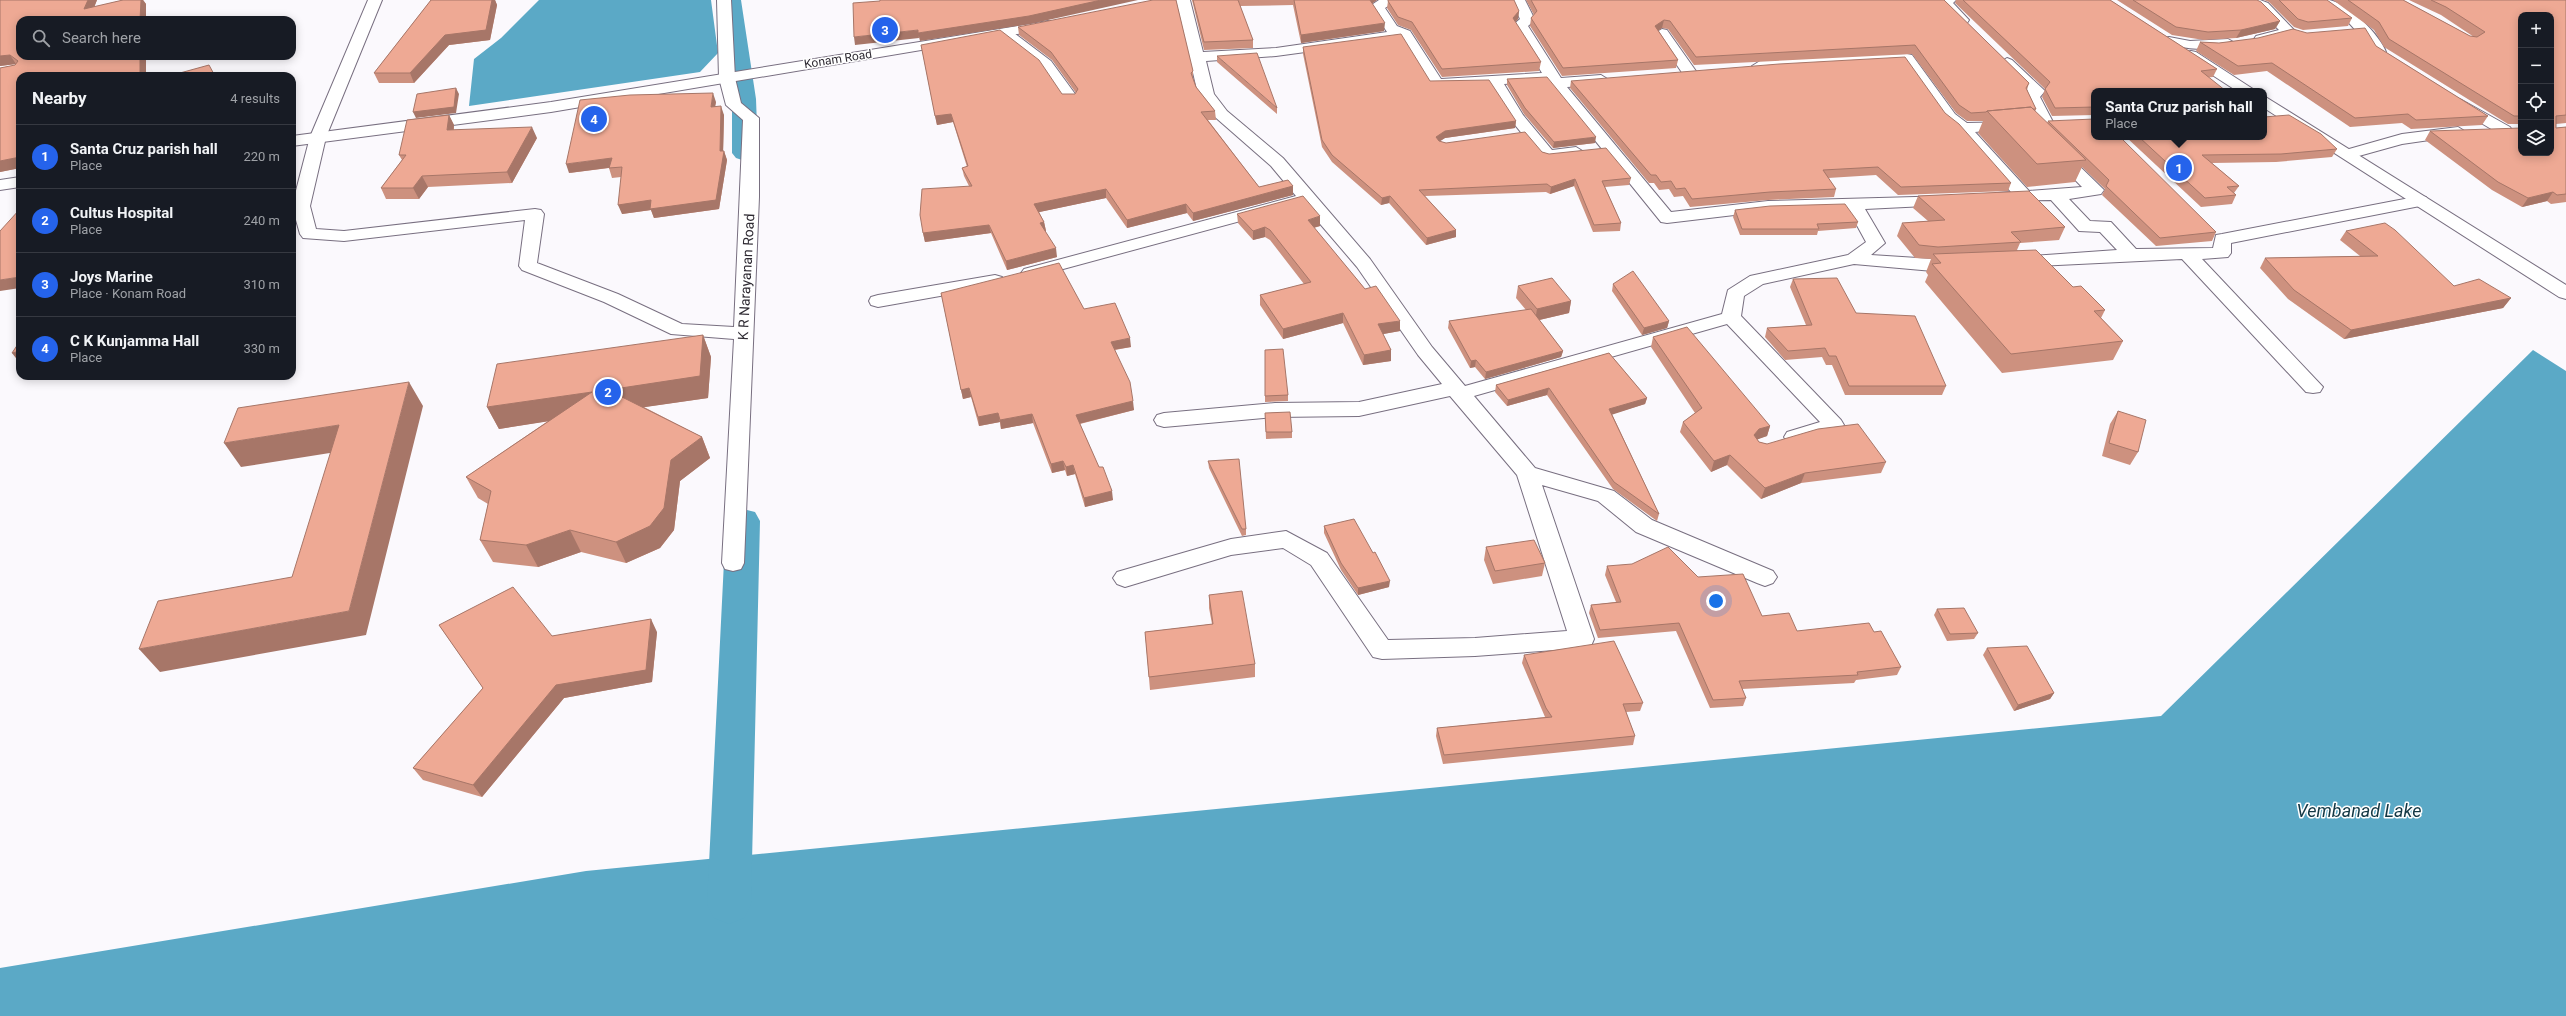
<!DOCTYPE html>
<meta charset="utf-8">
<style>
body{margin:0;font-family:Roboto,sans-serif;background:#242831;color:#f1f3f6}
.controls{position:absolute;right:12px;top:12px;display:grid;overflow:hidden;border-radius:8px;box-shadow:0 2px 10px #0003}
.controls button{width:36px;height:36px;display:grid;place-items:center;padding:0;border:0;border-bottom:1px solid #363941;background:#171b24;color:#f1f3f6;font:20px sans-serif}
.you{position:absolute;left:1716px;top:601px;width:14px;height:14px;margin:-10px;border:3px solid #fff;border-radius:50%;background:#1a73e8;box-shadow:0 0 0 6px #1a73e833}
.badge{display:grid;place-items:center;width:26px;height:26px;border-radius:50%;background:#2563eb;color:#fff;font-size:13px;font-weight:700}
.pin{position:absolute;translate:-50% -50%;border:2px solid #fff;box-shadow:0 1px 4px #0006}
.popup{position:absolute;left:2091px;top:88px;width:176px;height:52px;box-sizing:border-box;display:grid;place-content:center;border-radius:8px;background:#171b24;filter:drop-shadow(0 1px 3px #0005);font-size:13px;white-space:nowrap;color:#9ea1a6}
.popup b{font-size:15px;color:#f1f3f6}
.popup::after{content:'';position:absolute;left:50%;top:100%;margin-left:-8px;border:8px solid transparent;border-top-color:#171b24}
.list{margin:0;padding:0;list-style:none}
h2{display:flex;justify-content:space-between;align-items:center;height:52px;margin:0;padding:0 16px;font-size:17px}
h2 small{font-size:13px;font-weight:400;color:#9ea1a6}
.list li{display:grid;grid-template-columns:26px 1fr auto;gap:12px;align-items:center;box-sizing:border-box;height:64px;padding:0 16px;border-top:1px solid #363941}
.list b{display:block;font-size:15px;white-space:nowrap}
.list p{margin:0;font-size:13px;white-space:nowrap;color:#9ea1a6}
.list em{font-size:13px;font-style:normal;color:#9ea1a6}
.icon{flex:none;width:22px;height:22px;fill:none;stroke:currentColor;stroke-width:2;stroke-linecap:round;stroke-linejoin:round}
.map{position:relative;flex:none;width:2566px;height:1016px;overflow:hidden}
.search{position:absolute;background:#171b24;box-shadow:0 2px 10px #0003;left:16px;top:16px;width:280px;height:44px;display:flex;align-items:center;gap:10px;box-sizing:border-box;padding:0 14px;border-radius:12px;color:#9ea1a6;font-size:15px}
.panel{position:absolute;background:#171b24;box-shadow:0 2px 10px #0003;left:16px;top:72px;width:280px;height:308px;border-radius:12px}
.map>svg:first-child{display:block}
.water{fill:#5ba9c6}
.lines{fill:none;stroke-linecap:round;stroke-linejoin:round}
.canal{fill:#5ba9c6;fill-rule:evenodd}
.minor-casing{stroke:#786f80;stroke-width:2}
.tertiary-casing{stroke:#786f80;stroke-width:2}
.secondary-casing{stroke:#786f80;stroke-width:2}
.minor{fill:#fff;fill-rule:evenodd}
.tertiary{fill:#fff;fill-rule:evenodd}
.secondary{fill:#fff;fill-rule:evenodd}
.wall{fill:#cd917f}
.shaded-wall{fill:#a77668}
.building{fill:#eea994;stroke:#a77668}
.labels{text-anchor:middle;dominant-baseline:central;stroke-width:3;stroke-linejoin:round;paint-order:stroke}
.far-street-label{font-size:12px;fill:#2f2b33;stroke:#fff}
.street-label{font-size:14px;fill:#2f2b33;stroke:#fff}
.near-water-label{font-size:18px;font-style:italic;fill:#123744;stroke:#fff}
</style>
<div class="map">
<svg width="2566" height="1016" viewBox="0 0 2566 1016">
<rect width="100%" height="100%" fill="#fbf9fd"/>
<path class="water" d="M539 0H711L718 53 700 72 469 106 474 59 501 38Z
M2533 350 2566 371V1016H0V968L586 871 2161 716Z"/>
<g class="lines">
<path class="canal" d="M719 0H741L756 99 758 153 754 158 745 161 736 158 732 153V99Z
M743 509 755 512 760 521 751 904 744 918 729 924 714 918 707 904 726 521 731 512Z"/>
<defs>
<path id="minor" d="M368 0H382L326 137 310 206 316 229 344 231 535 209 541 210 544 214 537 263 618 294 682 324 734 327 743 120 726 105 719 78 717 0H731L735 78 741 103 759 118V197L744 563 741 569 733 571 725 569 722 563 734 339 671 334 604 302 522 270 519 266 525 220 344 241 303 238 300 234 292 206 310 137Z
M1176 0H1190L1203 52 1276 48 1387 32 1370 6 1379 0H1398L1385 8 1397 26 1410 31 1441 79 1542 73 1513 25 1520 19 1511 0H1525L1535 20 1528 26 1561 78 1601 75 1609 80 1601 85 1567 87 1671 212 1768 201 1952 196 1955 200 1952 204 1946 205 1865 209 1885 243 1871 255 1964 261 1967 265 1964 269 1933 271 1854 264 1763 284 1744 296 1741 316 1841 420 1844 425 1841 430 1794 444 1787 442 1784 437 1787 432 1820 422 1727 324 1474 396 1535 468 1614 491 1652 520 1773 571 1777 577 1773 583 1765 586 1757 583 1636 532 1598 501 1542 485 1594 639 1591 646 1582 648 1475 656 1382 659 1373 657 1311 565 1283 548 1231 555 1125 587 1117 584 1113 578 1117 572 1231 539 1286 531 1327 553 1388 640 1475 638 1567 631 1517 475 1450 396 1359 416 1275 417 1164 427 1157 425 1154 420 1157 415 1164 413 1275 403 1359 402 1442 384 1418 355 1357 267 1303 204 1030 278 1024 277 1021 273 1024 269 1296 196 1271 166 1215 117 1198 94ZM1401 39 1431 87 1490 85 1511 120 1542 158 1548 160 1582 155 1584 152 1576 147 1552 150 1523 115 1504 84 1547 81 1661 222 1667 223 1768 211 1848 209 1866 242 1848 255 1750 276 1728 290 1722 314 1465 386 1432 347 1370 259 1283 158 1227 111 1214 94 1206 61 1276 56Z
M1937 0H1956L1953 3 1969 20 1967 23H1957Z
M2240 0H2260L2268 3 2295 31 2276 41 2256 42 2254 39 2256 36 2279 30 2258 9Z
M2313 0C2318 0 2324 0 2329 0 2348 3 2380 35 2386 52L2384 55H2374L2369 45 2349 23Z
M1005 29 1010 30 1051 61 1078 98 1076 101H1064L1041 67 1000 36 998 33 1000 30Z
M1662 29 1667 30 1698 74 1695 77 1690 79 1685 77 1655 33Z
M2169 37 2190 41 2228 39 2235 43C2227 55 2177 47 2164 44L2162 41 2164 38Z
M1907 54 1912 55 1955 114 1967 123 2016 122 2018 125 2016 128 1975 132 2029 191 2082 187 2050 154 2058 149 2064 151 2104 190 2101 194 2069 199 2090 221 2111 222 2136 249 2213 248 2216 235 2222 234 2420 196 2426 197 2429 201 2426 205 2420 206 2231 243V253L2228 257 2202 259 2323 387 2320 392 2313 393 2306 392 2182 259 2016 267 2010 266 2007 262 2010 258 2016 257 2117 250 2100 232 2079 231 2051 200 1998 201 1995 197 1998 193 2011 192 1957 131 1943 120 1903 63 1827 64 1760 71 1752 66 1760 61 1827 56Z
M2007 58 2012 60 2045 91 2040 97 2053 122 2051 125H2039L2037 122 2024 96 2028 91 1999 63Z
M2460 99 2510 127 2512 130 2504 135 2498 133 2454 107 2452 104Z
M2458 127 2466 132 2464 135 2402 144 2348 159 2340 154 2342 151 2402 134Z
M995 275 1002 277 1004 281 1002 285 878 307 871 305 869 301 871 297 878 295Z"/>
<path id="tertiary" d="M1048 21 1053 22 1055 25 1053 28 551 112 292 146V136L551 102Z
M20 177V187L0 190V180Z"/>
<path id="secondary" d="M2191 51 2196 52 2256 91H2237L2186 58 2184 55 2186 52Z
M2264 96 2566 285V299L2559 297 2264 108Z"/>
</defs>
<use href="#minor" class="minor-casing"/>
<use href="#tertiary" class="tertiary-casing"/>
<use href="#secondary" class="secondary-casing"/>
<use href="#minor" class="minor"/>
<use href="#tertiary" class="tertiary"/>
<use href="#secondary" class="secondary"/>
</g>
<path class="wall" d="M0 0H97L94 7 123 0H143L146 4V20H20V56H146V76H20V168L0 172V68L15 65 16 64 0 66Z
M431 0H495L497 5 490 40 449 45 414 83H379L374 73Z
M1192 0H1377L1372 3 1384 31 1301 43 1293 5 1240 6 1253 40V48L1204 50Z
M1526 0H1944L2029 83 2027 90 2036 109 2035 112 2047 123 2048 121 2216 232 2212 241 2156 246 2102 195 2105 189 2082 167 2075 182 2027 187 1978 133 1983 121H1967L1956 113 1912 54 1694 65 1668 29 1662 28 1658 30 1678 60 1676 68 1562 76 1530 26 1531 18 1534 15Z
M1956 0H2110L2217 69 2213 77 2094 91V115L2052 116 2042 97 2045 89 1955 3Z
M2117 0H2257L2280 21 2275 29 2236 38 2204 40 2172 35Z
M2264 0H2327L2352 18 2348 26 2303 30 2294 27 2269 2Z
M2333 0H2403L2470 36 2474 37 2441 15 2409 0H2566V123L2556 124V128L2566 127V202L2551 204 2547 201 2522 207 2492 190 2425 140 2430 131 2551 153 2521 15V124H2508L2384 47 2374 30Z
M1388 1 1519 11 1518 19 1515 22 1541 62 1539 71 1442 77 1411 30 1398 25 1387 8Z
M1018 27 1193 71V78L1196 87 1215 111 1216 120H1208L1259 187 1293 186V195L1193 221 1187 213 1127 228 1106 198 1039 212 1044 222 1046 231H1045L1057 257 1007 270 991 233 925 242 923 233 969 186 964 176 962 168 967 167 953 122 937 125 921 45 1062 94H1075L1076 93 1052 60 1019 35Z
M2307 33 2376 46 2488 116 2482 125 2411 129 2402 123 2350 127 2267 71 2234 75 2196 51 2200 42 2219 43Z
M1303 47 1430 81 1516 121 1515 128 1445 138 1439 141 1446 143 1542 152 1631 178 1629 185 1605 187 1621 223 1620 231 1593 232 1574 186 1550 194 1546 192 1425 196 1456 230V237L1426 245 1389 203 1381 205 1332 162 1322 147 1303 54Z
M1217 56 1277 108V114L1217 62Z
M1507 79 1595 143 1553 148 1524 114 1507 85Z
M1571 81 1945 113 2011 183 2008 191 1898 195 1876 175 1828 178 1836 189 1834 197 1768 200 1690 207 1683 196 1674 197 1669 189 1659 190 1654 183H1649L1570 88Z
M716 102 715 107 724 115 723 151H724L727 160 719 209 654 218 651 210 622 214 621 177 612 178 609 168 569 173Z
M449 115 454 125V130L537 138 512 183 428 187 419 199H386L381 188 402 160 399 155Z
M2126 137H2264L2337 149 2332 157 2276 162 2212 163 2239 186 2234 193 2236 195 2232 204 2201 207Z
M1918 196 2065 227 2059 240 2020 243 2017 250 2073 287 2105 310 2101 318 2123 341 2113 360 2002 373 1925 282 1928 275 1926 272 1931 259 1915 258 1897 236 1902 223 1928 221 1913 208Z
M1735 210 1858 222 1856 228 1818 231 1817 235H1740L1733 217Z
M1237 214 1320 226 1314 228 1400 331 1383 334 1391 350V361L1363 365 1343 323 1283 339 1260 305V295L1304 284 1270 240 1265 237 1253 240 1238 223Z
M2346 231 2454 286 2511 298 2503 308 2344 339 2288 299 2260 268 2265 258 2360 256 2340 240Z
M1793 279 1856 313 1946 386 1942 395H1845L1832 365H1826L1822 357 1785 360 1765 337 1767 328 1806 325 1790 287Z
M1613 284 1669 321 1667 328 1642 335 1612 291Z
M1518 286 1571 301 1569 313 1539 320 1563 351 1561 357 1485 379 1475 367 1470 368 1448 328 1449 321 1526 310 1516 298Z
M941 293 1084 309 1131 347 1115 350 1134 410 1080 424 1113 500 1085 507 1075 474 1067 476 1065 470 1052 473 1033 423 1001 429 1000 422 979 426 971 397 963 399Z
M703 335 711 357 708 398 644 407 702 437 710 458 680 481 674 530 660 548 626 563 581 552 538 567 493 562 480 540 488 504 478 498 466 477 548 421 499 429 487 407Z
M1653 337 1770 426 1767 436 1757 439 1759 442 1767 444 1886 462 1881 473 1801 483 1761 499 1727 465 1711 472 1680 432 1683 422 1695 413 1651 347Z
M1265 350 1288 395V401L1265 402Z
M1609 353 1647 398 1645 404 1612 414 1659 514 1657 521 1613 489 1547 395 1507 406 1495 392 1496 385Z
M2118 411 2138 452 2130 465 2102 456 2110 424Z
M1265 413 1292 432V438L1266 439Z
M1208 461 1246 529V535L1242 536 1209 468Z
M1324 526 1389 587 1358 595 1341 570 1324 533Z
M1486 547 1545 563 1542 576 1493 584 1484 560Z
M1607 566 1698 577 1762 616 1797 631 1874 632 1901 667 1897 675 1856 680 1854 683 1742 689 1746 698 1743 706 1710 708 1676 631 1598 638 1589 613 1591 605 1616 602 1605 575Z
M1209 595 1255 664V677L1150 690 1145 632 1212 624 1209 608Z
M1937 609 1978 633 1974 639 1947 641 1934 615Z
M439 625 552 636 657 632 652 682 564 698 482 797 423 780 413 768 483 688Z
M1987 648 2054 693 2050 699 2014 711 1983 655Z
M1524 655 1643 703 1640 711 1626 712 1635 736 1633 745 1443 764 1436 736 1437 728 1545 717 1522 663Z"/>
<path class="shaded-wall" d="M88 0H97L90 18 84 9Z
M141 0H143L146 4V20H140Z
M492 0H495L497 5 490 40 449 45 414 83 410 73 445 35Z
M1101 0H1138L1030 24 920 41 918 33Z
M1369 0H1377L1369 6Z
M1519 11 1518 19 1512 26 1513 18Z
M1664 20 1662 28 1654 34 1655 26Z
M2280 21 2275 29 2236 38 2241 30Z
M1385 23 1384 31 1301 43V35Z
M918 30 919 38 855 45 854 37Z
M10 55 16 64 0 66V56Z
M140 56H146V76H140Z
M456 88 459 94 456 113 416 118 413 112Z
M713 93 716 102 713 116 711 107Z
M721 106 724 115 723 156 724 151 727 160 719 209 654 218 651 210 622 214 618 205 720 151Z
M951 114 953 122 937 125 935 116Z
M449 115 454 125 452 141 447 130Z
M1516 121 1515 128 1445 138 1436 144V137L1445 131Z
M532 127 537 138 512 183 507 172Z
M1596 137 1595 143 1553 148 1554 142Z
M20 157V168L0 172V161Z
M612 158 615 167 569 173 566 164Z
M422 176 428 187 419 199 413 188Z
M1575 179 1574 186 1550 194 1551 187Z
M1293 186V195L1193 221V213Z
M1106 189V198L1035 213 1034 204Z
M2553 192 2547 201 2522 207 2528 198Z
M1390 196 1389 203 1381 205 1382 198Z
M1186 204 1187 213 1127 228V220Z
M1320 216V226L1308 229V220Z
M1044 222 1046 231 1041 232 1040 223Z
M989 225 991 233 925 242 923 233Z
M1265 227V237L1253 240V231Z
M1456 230V237L1426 245 1427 238Z
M1056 248 1057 257 1007 270 1006 261Z
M20 277V288L0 291V280Z
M2511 298 2503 308 2344 339 2351 330Z
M1571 301 1569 313 1535 321 1537 309Z
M1343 313V323L1283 339V329Z
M1400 321V331L1378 335V324Z
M1669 321 1667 328 1642 335 1644 328Z
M703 335 711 357 708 398 618 411 608 390Z
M1130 338 1131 347 1112 350 1111 342Z
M1391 350V361L1363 365 1364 355Z
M20 351V362H19L12 353Z
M1563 351 1561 357 1485 379 1486 372Z
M1476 360 1475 367 1470 368 1471 361Z
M409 382 423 406 366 635 160 672 139 649 349 611Z
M969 388 971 397 963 399 961 390Z
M1549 388 1547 395 1507 406 1508 400Z
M592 392 602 413 499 429 487 407Z
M1647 398 1645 404 1608 416 1609 409Z
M1133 401 1134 410 1078 424 1076 415Z
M998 413 1000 422 979 426 978 417Z
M1032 414 1033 423 1001 429 1000 420Z
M339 425 355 449 241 467 224 443Z
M1770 426 1767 436 1756 440 1754 435 1759 429Z
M702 437 710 458 680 481 674 530 660 548 626 563 616 542 671 460Z
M1730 455 1727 465 1711 472 1714 461Z
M1063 461 1065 470 1052 473 1051 464Z
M1073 465 1075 474 1067 476 1066 467Z
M1805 473 1801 483 1761 499 1765 488Z
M1112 491 1113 500 1085 507 1084 498Z
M570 530 581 552 538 567 526 545Z
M1390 581 1389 587 1358 595V588Z
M651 619 657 632 652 682 564 698 482 797 473 785 556 685Z
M2054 693 2050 699 2014 711 2018 705Z"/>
<path class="building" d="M0 0H88L84 9 123 0H141L140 20H20V56H140V76H20V157L0 161V68L15 65 18 61 10 55 0 56Z
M431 0H492L486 30 445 35 410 73H374Z
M880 0H1101L1029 16 918 33V30L854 37 853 3 880 1Z
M1153 0H1176L1193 71 1191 73 1196 87 1215 111 1201 112 1259 187 1288 180 1293 186 1193 213 1186 204 1127 220 1106 189 1034 204 1044 222 1040 223 1056 248 1006 261 989 225 923 233 920 215 922 189 972 186 962 168 968 166 951 114 935 116 921 45 1000 30 1039 60 1062 94H1075L1078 89 1051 52 1018 27Z
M1193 0H1238L1253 40 1204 42Z
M1294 0H1370L1385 23 1301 35Z
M1388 0H1514L1519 11 1513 18 1541 62 1442 69 1412 22 1398 17 1388 1Z
M1531 0H1944L2029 83 2026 88 2036 109H2033L2031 107 1987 111 1986 112 1971 113 1959 105 1915 45 1696 57 1670 21 1664 20 1655 26 1678 60 1563 68 1531 18 1537 11Z
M1963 0H2110L2217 69 2201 71 2226 91H2094V107L2055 108 2045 89 2050 82Z
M2133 0H2257L2261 2 2280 21 2241 30 2208 32 2176 27Z
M2279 0H2327L2352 18 2308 22 2298 19Z
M2348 0H2403L2470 36 2477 37 2485 32 2446 7 2431 0H2566V115L2556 116V128L2566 127V194L2557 195 2553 192 2528 198 2498 182 2430 131 2521 128V153H2551V15H2521V116H2514L2389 39 2379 22Z
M2365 28 2376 46 2488 116 2416 120 2408 114 2355 118 2272 63 2238 66 2200 42 2219 43 2258 38 2293 29 2307 33Z
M1401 34 1430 81 1489 80 1516 121 1445 131 1436 137 1439 141 1446 143 1525 132 1542 152 1549 154 1606 148 1631 178 1602 181 1621 223 1594 225 1575 179 1551 187 1547 184 1419 190 1456 230 1427 238 1390 196 1382 198 1332 155 1322 140 1303 47Z
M1257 53 1277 108 1217 56Z
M1905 57 1945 113 1959 124 2011 183 1901 187 1878 167 1823 170 1836 189 1770 192 1692 199 1685 188 1676 189 1671 181 1661 182 1656 175H1651L1571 81 1779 64Z
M209 65 215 76H169Z
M1547 77 1596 137 1554 142 1525 108 1507 79Z
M456 88 454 107 413 112 417 94Z
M713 93 711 107 721 106 720 151H724L716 200 650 209 651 200 618 205 622 167 609 168 612 158 566 164 580 100 630 95Z
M2031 107 2086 160 2037 164 1987 111Z
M449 115 447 130 532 127 507 172 422 176 413 188H381L406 155H399L407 120Z
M2289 115 2321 134 2337 149 2281 154 2202 155 2239 186 2227 187 2236 195 2205 198 2139 137H2264V117Z
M2094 119V137H2120L2216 232 2160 238 2106 186 2109 180 2048 121Z
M2029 191 2065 227 2011 232 2021 242 1938 247 1919 245 1902 223 1945 220 1918 196Z
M1303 196 1320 216 1308 220 1365 289 1376 286 1400 321 1378 324 1391 350 1364 355 1343 313 1283 329 1260 295 1311 282 1270 230 1265 227 1253 231 1237 214Z
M1845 204 1858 222 1817 224 1819 229H1742L1735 210 1770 206Z
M20 209V277L0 280V231Z
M2385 223 2395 230 2454 286 2479 279 2511 298 2351 330 2294 290 2265 258 2378 256 2346 231Z
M2036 250 2073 287 2081 286 2105 310 2094 311 2123 341 2011 354 1932 264 1941 263 1933 254Z
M1059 263 1084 309 1115 303 1130 338 1111 342 1130 382 1133 401 1076 415 1099 467H1103L1112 491 1084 498 1073 465 1066 467 1063 461 1051 464 1032 414 1000 420 998 413 978 417 969 388 961 390 941 293Z
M1633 271 1669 321 1644 328 1613 284Z
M1552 278 1571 301 1537 309 1518 286Z
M1837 278 1856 313 1915 316 1946 386H1849L1836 356H1829L1825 348 1788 351 1767 328 1812 325 1793 279Z
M1531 309 1563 351 1486 372 1476 360 1471 361 1449 321Z
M1687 327 1770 426 1759 429 1754 435 1759 442 1767 444 1818 429 1858 424 1886 462 1805 473 1765 488 1730 455 1714 461 1683 422 1702 408 1653 337Z
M703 335 700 376 608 390 702 437 671 460 664 508 650 526 616 542 570 530 526 545 480 540 491 491 466 477 592 392 487 407 497 364Z
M20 341V351L12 353Z
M1283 349 1288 395 1265 396V350Z
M1609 353 1647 398 1609 409 1659 514 1614 482 1549 388 1508 400 1496 385Z
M409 382 349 611 139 649 158 601 292 577 339 425 224 443 238 408Z
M2118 411 2146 420 2138 452 2109 443Z
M1290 412 1292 432H1266L1265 413Z
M1239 459 1246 529H1242L1208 461Z
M1354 519 1373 553 1375 552 1390 581 1358 588 1341 563 1324 526Z
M1534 540 1545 563 1495 571 1486 547Z
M1668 547 1698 577 1743 574 1762 616 1789 613 1797 631 1869 623 1874 632 1881 631 1901 667 1857 672 1858 675 1739 681 1746 698 1713 700 1679 623 1600 630 1591 605 1621 602 1607 566 1632 564Z
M513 587 552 636 651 619 646 670 556 685 473 785 413 768 483 688 439 625Z
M1242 591 1255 664 1149 677 1145 632 1213 624 1209 595Z
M1964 608 1978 633 1950 634 1937 609Z
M1614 641 1643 703 1623 704 1635 736 1444 755 1437 728 1552 717 1546 708 1524 655Z
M2027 646 2054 693 2018 705 1987 648Z"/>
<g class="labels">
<g class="far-street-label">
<text transform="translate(838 59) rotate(-9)">Konam Road</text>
</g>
<g class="street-label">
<text transform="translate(746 277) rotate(-87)">K R Narayanan Road</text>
</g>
<g class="near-water-label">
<text x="2359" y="810">Vembanad Lake</text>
</g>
</g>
</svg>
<div class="controls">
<button>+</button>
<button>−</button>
<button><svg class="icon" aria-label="locate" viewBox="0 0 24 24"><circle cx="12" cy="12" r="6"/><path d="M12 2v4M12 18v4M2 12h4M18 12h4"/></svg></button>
<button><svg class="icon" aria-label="layers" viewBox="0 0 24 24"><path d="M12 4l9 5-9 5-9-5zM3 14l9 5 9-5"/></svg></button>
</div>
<div class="you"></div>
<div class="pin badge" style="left:2179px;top:168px">1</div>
<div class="popup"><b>Santa Cruz parish hall</b>Place</div>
<div class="pin badge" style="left:608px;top:392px">2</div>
<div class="pin badge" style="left:885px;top:30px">3</div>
<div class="pin badge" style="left:594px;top:119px">4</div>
<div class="search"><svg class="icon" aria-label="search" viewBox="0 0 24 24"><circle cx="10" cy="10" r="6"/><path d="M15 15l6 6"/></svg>Search here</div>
<section class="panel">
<h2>Nearby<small>4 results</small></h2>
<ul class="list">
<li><span class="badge">1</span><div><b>Santa Cruz parish hall</b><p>Place</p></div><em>220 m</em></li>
<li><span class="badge">2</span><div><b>Cultus Hospital</b><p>Place</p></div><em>240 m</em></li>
<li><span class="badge">3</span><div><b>Joys Marine</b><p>Place · Konam Road</p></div><em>310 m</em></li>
<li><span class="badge">4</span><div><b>C K Kunjamma Hall</b><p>Place</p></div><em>330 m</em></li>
</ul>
</section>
</div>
